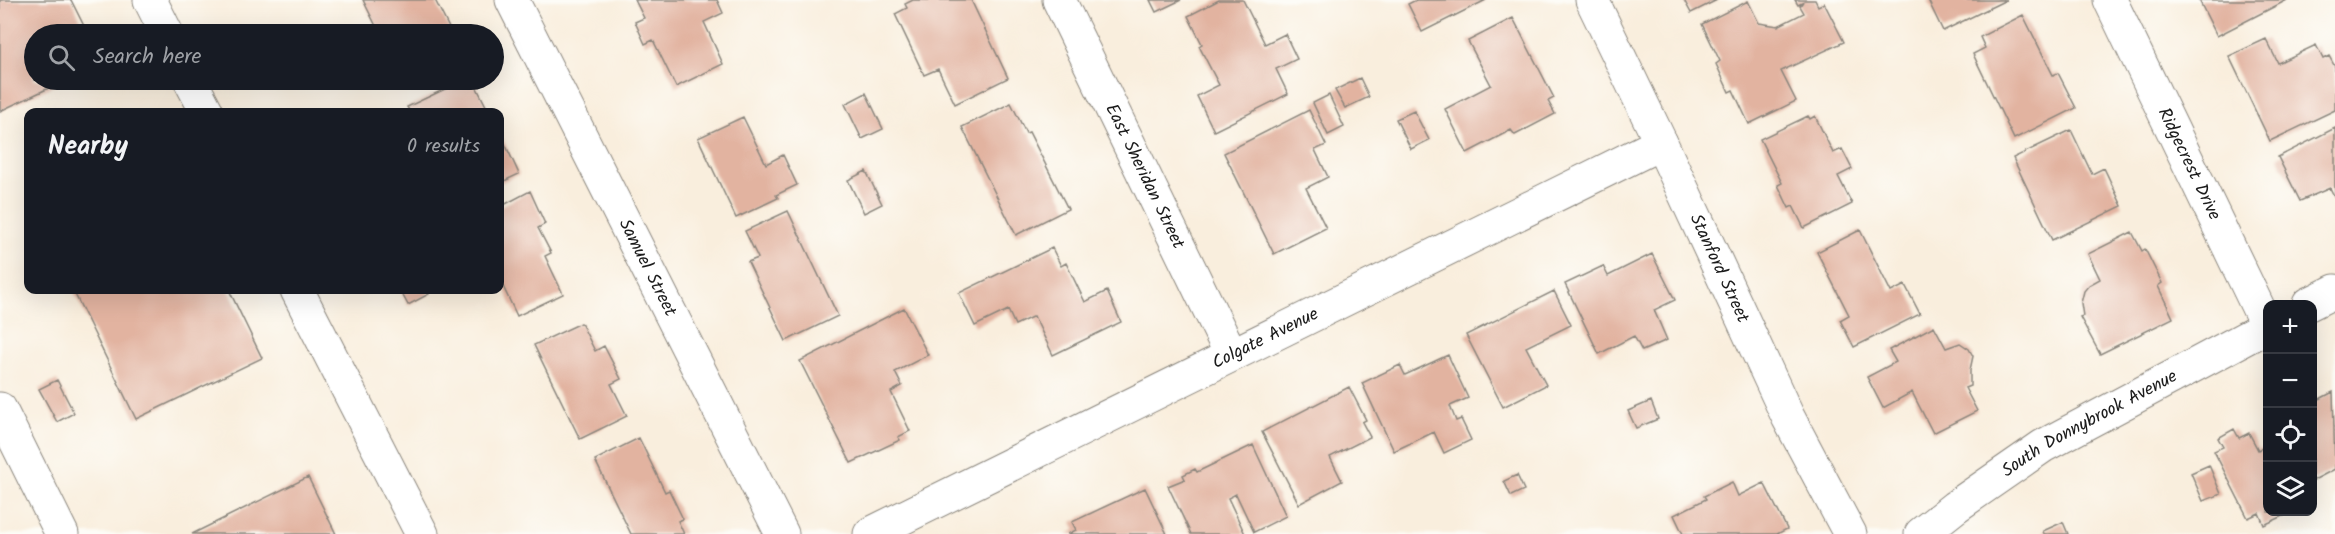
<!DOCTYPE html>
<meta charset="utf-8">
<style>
body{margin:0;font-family:Kalam,sans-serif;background:#20242c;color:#f1f3f6}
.controls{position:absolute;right:18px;bottom:18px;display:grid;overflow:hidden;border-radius:12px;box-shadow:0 6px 24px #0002}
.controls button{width:54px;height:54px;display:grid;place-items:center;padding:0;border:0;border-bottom:2px solid #363941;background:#171b24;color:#f1f3f6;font:30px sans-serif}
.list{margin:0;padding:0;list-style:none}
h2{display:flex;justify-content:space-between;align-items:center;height:78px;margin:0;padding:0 24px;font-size:26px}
h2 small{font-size:20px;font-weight:400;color:#9ea1a6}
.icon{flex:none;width:33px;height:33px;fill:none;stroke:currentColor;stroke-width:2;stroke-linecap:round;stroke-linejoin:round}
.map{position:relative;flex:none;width:2335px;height:534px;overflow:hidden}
.search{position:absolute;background:#171b24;box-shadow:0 6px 24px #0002;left:24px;top:24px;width:480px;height:66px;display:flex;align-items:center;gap:15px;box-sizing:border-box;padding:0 21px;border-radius:33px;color:#9ea1a6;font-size:22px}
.panel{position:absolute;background:#171b24;box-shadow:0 6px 24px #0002;left:24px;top:108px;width:480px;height:186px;border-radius:12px}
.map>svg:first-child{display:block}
.building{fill:#e2b3a0}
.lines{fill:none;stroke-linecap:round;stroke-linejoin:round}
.minor-casing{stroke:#8a857c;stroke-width:35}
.minor{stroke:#fff;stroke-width:33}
.labels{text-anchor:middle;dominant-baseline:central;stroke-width:5;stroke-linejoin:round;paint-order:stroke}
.street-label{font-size:18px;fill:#1c1c1c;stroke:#fdfcf7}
</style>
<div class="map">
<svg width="2335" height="534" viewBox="0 0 2335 534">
<rect width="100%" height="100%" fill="#fdfcf7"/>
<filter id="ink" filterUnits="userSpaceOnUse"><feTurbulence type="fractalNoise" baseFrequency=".0167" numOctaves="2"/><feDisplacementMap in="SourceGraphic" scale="12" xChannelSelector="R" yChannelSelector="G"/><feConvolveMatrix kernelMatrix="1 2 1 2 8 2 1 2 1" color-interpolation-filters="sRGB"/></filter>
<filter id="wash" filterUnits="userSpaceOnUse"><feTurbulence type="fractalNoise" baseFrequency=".008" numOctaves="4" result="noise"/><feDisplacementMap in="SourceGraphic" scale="24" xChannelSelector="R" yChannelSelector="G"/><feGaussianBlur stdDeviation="1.35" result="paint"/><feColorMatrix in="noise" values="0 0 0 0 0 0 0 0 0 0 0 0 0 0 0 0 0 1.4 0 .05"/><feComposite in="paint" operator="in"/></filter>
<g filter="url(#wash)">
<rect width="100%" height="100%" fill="#f9eedd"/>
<g id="blocks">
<path class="building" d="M0 0H71L88 34H34V80H66L0 111Z
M363 0H435L452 34H380Z
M635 0H717L723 13 704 22 723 64 676 87 653 40 645 44 635 22 644 18Z
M913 0H971L1008 78 955 104 938 69 924 75 895 14 907 8 905 4Z
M1150 0H1181L1156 12Z
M1219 0H1243L1265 44 1285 34 1297 59 1276 69 1288 94 1214 131 1197 96 1219 85 1199 46 1202 44 1188 16Z
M1416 0H1486L1422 32 1408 4Z
M1684 0H1717L1691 13Z
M1795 0H1815L1818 6 1824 3 1844 42 1781 71 1796 101 1749 124 1733 90 1729 92 1716 64 1720 61 1702 24 1748 1 1759 23 1778 26 1804 13 1800 6 1802 3 1798 5Z
M1928 0H2006L1943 31Z
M2199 0H2287L2217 36Z
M2023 15 2053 75 2058 73 2076 108 2014 139 1973 54 1985 48 1980 37Z
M1513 18 1554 98 1548 101 1555 114 1515 135 1511 130 1467 153 1445 109 1491 85 1468 41Z
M2266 39 2278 63 2316 45 2323 59 2329 56 2335 67V110L2270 141 2229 56Z
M1360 78 1369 97 1345 108 1335 90Z
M464 80H473L489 112H410L407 107Z
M866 93 883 129 862 139 845 104Z
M1329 95 1344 127 1328 135 1313 103Z
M1011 103 1026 133 1029 132 1068 209 1016 235 962 127Z
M1309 110 1326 145 1315 150 1328 177 1306 188 1326 228 1274 254 1224 153Z
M1414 111 1429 140 1411 149 1396 119Z
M1808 116 1810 119 1815 116 1833 153 1842 149 1852 169 1838 176 1852 204 1804 228 1793 206 1789 208 1778 185 1782 183 1760 139Z
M743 117 766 164 783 155 797 185 776 195 778 198 736 218 698 138Z
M2335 128V198L2330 188 2300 201 2278 157Z
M2071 130 2092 174 2104 168 2122 206 2052 240 2013 158Z
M500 133 519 174 500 183Z
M866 171 882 204 864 213 848 180Z
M530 191 545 224 538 228 551 253 545 256 563 294 517 316 500 280V207Z
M788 211 838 316 786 341 748 262 758 258 745 231Z
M1860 230 1891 292 1905 285 1920 314 1854 347 1840 320 1849 315 1817 252Z
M2132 232 2142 251 2145 249 2162 283 2158 286 2173 318 2100 354 2080 317 2083 316 2081 303 2084 291 2089 285 2100 279 2088 254Z
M1052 248 1061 266 1066 263 1085 302 1107 291 1121 322 1053 355 1034 316 1015 325 1008 310 975 326 959 293Z
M1652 254 1675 300 1654 310 1667 340 1642 351 1634 336 1599 354 1565 284 1603 266 1608 276Z
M73 290H229L262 358 136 419Z
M400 290H427L429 294 408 305Z
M1554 291 1571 325 1526 347 1546 385 1503 407 1466 335Z
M904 308 928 355 895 372 902 386 891 392 910 431 898 437 900 440 851 463 800 361Z
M581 323 595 351 604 346 621 379 611 384 627 416 580 439 534 345Z
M1934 326 1946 348 1960 343 1969 349 1973 356 1970 370V386L1965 388 1977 411 1933 433 1912 392 1883 408 1867 377 1896 362 1889 350Z
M1448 355 1468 398 1450 406 1456 421 1461 419 1471 440 1444 453 1434 432 1394 451 1362 383 1400 365 1405 375Z
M57 380 74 413 57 422 39 389Z
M1349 387 1366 420 1362 422 1370 437 1330 457 1342 481 1299 504 1262 432Z
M2333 392 2335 469 2312 481V403Z
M1651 401 1658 419 1636 428 1628 411Z
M2234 429 2239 438 2249 433 2258 450 2268 445V512H2292L2264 525 2259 513 2248 518 2214 451 2223 447 2218 438Z
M639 438 665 492 669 490 683 519 678 521 684 534H631L595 460Z
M1253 445 1286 516 1254 532 1236 494 1228 498 1245 534H1191L1168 486 1185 479 1183 475 1195 469 1197 472Z
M2209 465 2221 494 2203 501 2191 473Z
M1517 475 1524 490 1511 496 1504 481Z
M308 477 336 534H192Z
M1732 482 1738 496 1764 483 1787 529 1777 534H1683L1674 515 1706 499 1704 496Z
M1145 488 1167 534H1068L1076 530 1072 522Z
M2063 522 2068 534H2044L2043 531Z"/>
</g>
</g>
<g filter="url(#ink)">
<use href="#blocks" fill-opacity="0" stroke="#8a857c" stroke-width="1.5"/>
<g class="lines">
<defs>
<g id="minor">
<path d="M150 0 167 34"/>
<path id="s1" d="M512 0 782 534"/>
<path id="s2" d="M1059 0 1231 354"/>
<path id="s3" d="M1592 0 1661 143 1788 417 1850 534"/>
<path id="s4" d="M2110 0 2267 326"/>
<path d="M190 80 207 112"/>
<path d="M297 290 422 534"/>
<path d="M2309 304 2335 291"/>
<path d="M0 409 62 534"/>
<path id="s5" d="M870 534 1661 143"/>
<path id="s6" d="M1921 534 1955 507 2043 446 2268 326"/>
</g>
</defs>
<use href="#minor" class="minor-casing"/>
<use href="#minor" class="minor"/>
</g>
</g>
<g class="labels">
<g class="street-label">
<text stroke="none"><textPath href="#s4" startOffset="182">Ridgecrest Drive</textPath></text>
<text stroke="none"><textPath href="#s2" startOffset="196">East Sheridan Street</textPath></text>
<text stroke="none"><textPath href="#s1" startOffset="300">Samuel Street</textPath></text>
<text stroke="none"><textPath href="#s3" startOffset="297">Stanford Street</textPath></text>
<text stroke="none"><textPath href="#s5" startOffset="441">Colgate Avenue</textPath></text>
<text stroke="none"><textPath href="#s6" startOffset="202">South Donnybrook Avenue</textPath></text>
</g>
</g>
</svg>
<div class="controls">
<button>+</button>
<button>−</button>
<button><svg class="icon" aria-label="locate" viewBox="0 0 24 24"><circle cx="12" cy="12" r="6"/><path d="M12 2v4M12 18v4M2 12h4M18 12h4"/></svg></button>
<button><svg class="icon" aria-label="layers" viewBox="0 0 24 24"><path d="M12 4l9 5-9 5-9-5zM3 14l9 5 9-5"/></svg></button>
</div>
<div class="search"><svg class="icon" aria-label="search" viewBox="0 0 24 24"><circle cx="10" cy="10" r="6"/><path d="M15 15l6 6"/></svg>Search here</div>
<section class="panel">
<h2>Nearby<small>0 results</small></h2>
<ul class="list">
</ul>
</section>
</div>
